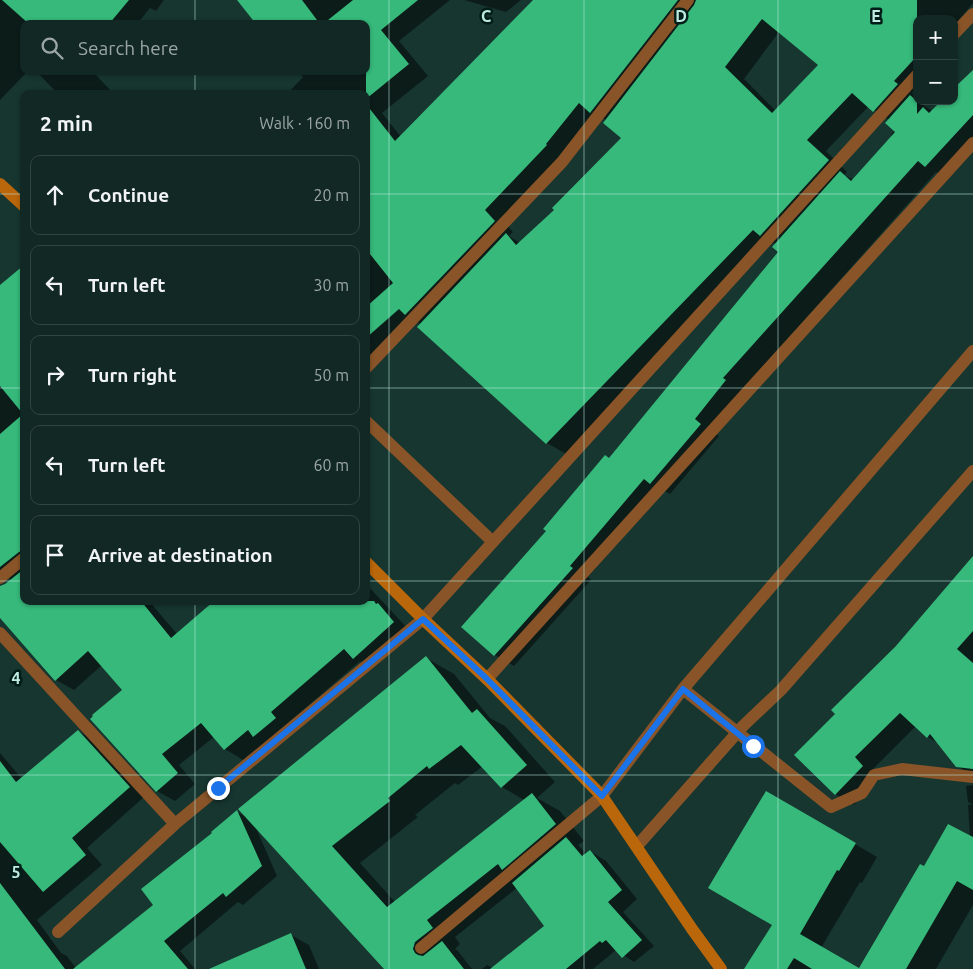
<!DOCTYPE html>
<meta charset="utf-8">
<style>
body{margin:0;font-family:Ubuntu,sans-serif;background:#1a302c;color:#f1f3f6}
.controls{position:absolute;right:15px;top:15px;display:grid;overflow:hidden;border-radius:10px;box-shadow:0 1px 4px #0004}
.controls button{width:45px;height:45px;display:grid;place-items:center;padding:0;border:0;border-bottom:1px solid #304441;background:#112824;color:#f1f3f6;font:25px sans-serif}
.stop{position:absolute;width:15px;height:15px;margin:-11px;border:4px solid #1a73e8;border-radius:50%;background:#fff}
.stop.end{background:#1a73e8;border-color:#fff;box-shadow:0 1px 5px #0008}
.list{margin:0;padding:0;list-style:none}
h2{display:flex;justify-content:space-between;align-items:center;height:65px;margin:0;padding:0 20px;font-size:21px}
h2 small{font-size:16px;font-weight:400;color:#9ca6a6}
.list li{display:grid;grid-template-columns:32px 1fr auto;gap:15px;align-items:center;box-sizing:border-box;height:80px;margin:0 10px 10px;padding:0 10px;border:1px solid #304441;border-radius:10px}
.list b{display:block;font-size:19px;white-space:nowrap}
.list em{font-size:16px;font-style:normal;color:#9ca6a6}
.icon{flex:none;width:28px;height:28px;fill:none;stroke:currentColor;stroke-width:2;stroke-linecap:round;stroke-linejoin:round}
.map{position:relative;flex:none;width:973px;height:969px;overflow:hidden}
.search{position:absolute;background:#112824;box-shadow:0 1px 4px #0004;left:20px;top:20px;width:350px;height:55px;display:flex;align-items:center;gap:12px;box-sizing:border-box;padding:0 18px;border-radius:10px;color:#9ca6a6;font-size:19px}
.panel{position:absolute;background:#112824;box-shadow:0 1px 4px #0004;left:20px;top:90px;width:350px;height:515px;border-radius:10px}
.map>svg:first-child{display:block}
.shadow{fill:#0007;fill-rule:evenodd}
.building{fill:#36b97b;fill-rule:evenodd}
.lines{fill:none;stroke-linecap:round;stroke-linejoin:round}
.lane{stroke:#895428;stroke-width:12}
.street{stroke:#895428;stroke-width:12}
.secondary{stroke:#ba660a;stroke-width:12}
.route{stroke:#1a73e8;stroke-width:6}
.grid{fill:none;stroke:#bfece1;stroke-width:1;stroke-opacity:0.55}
.grid-label{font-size:16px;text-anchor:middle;font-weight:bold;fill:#bfece1;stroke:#001d18;stroke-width:5;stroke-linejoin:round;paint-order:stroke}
</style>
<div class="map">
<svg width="973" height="969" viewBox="0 0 973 969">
<rect width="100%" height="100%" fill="#173630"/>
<path class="shadow" d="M0 0H164L156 11 150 8 137 24H24V71H28L0 100Z
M240 0H450L399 41 428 76 382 113 401 137 534 0H973V3L954 26V19H917V88L912 93 916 96 913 99 933 111 954 101 973 72V147L945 177 936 172 742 390 713 431 719 436 670 494 663 490 588 577 591 580 514 666 495 655 610 459 780 252 776 244 772 242 566 454 547 443 417 321 372 361 366 358V94H287L303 77 298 71H366V24H259ZM779 32 820 65 776 111 744 79ZM869 106 889 120 895 130 891 135 893 137 854 180 844 175 847 172 826 151ZM597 115 606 120 623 138 556 210 520 243 509 236 513 232 504 222Z
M464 0H521L506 12Z
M36 71H98L95 74 114 94H58Z
M24 283V601H149L177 634 366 601V584L411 632 372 668 360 661 288 723 272 746 265 742 243 760 225 749 214 737 179 765 195 784 175 801 157 791 124 690 102 665 74 690 56 680 0 616V594L12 580 0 573V305Z
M973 558V775L957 766 938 743 928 737 916 726 873 769 881 777 854 805 835 794 837 714Z
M426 658 454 674 490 718 505 726 555 782 537 798 560 811 584 841 578 845 587 854 590 851 606 861 637 899 623 912 654 946 634 962 616 950 593 969H482L487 965 493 968 546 926 517 888 455 937 460 944 455 949 458 951 472 969H391L256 828 277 876 243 905 238 902 180 951 195 969H0V753L22 779 78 731 94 741 145 796 87 848 102 865 37 920 61 953 67 956 76 968 155 905 213 833 237 812 245 816ZM483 766 502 787 524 800 395 902 360 863 418 817 415 815 455 783 458 785Z
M973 785V905L936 969H860L925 868 970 837 968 805 972 804 968 802 966 786Z
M766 792 877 857 862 883 860 882 821 948 858 969H759L774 925Z
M291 935 309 945 319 969H242Z"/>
<path class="building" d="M2 0H129L109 24H29Z
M237 0H302L320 24H256Z
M353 0H418L381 30 409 64 366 99V24H323Z
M533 0H678L590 113 579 103 546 144 547 145 485 210 495 221 405 315 399 309 366 338V307L393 283 366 249V104L395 141Z
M696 0H917V56L894 81 898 84 873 112 852 93 807 140 829 160 760 236 753 230 546 444 417 327 506 233 516 245 554 210 552 208 621 138 603 123 694 5ZM762 19 818 65 772 113 725 67Z
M973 70V115L925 167 918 161 723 378 726 380 695 419 701 424 650 484 644 479 570 566 573 568 494 656 461 627 546 531 543 529 605 455 609 458 778 252 772 247 840 171 851 181 895 132 885 123 910 95 917 101V114L923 107 929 113 941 101H954V88Z
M24 265V550L19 552 0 567V434L23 414 0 386V285Z
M973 556V631L957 649 973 663V769L956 767 930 734 927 738 900 713 855 757 863 766 835 795 794 755 835 714 831 710 895 647Z
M24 569V601H141L171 638 214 601H374L376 604 378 603 394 622 353 659 344 649 271 712 276 718 253 737 248 730 224 750 201 723 162 754 178 773 156 792 90 719 93 716 92 715 122 690 88 651 55 681 0 618V586L5 584Z
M426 656 472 713 477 709 527 765 501 788 461 745 429 769 427 766 388 798 390 801 332 846 387 907 532 793 556 824 502 870 498 864 427 920 433 928 415 942 413 949 415 953 418 955 423 956 442 941 464 969H384L238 809Z
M78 730 130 787 72 838 86 855 43 892 0 842V761L16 782Z
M766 791 856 843 839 871 837 870 800 934 859 968 920 864 924 866 948 824 973 837V890L957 881 906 969H812L794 958 787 969H744L772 925 708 888Z
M237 810 262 866 226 897 223 893 164 941 188 969H73L153 905 141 889 212 833 211 832Z
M566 837 582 856 590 850 622 890 608 902 642 940 622 958 606 940 602 943 600 941 566 969H490L544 926 512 883Z
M0 883 65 969H0Z
M291 933 306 969H209Z"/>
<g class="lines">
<path class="lane" d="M683 689 831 807 862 793 874 775 902 769 973 777"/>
<path class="street" d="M954 34 973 14
M366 368 562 162 688 0
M366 421 493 542
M0 578 24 558
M0 633 175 824
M487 679 973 143
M637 846 743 726 781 690 973 471
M58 932 175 824 423 619 917 75
M421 948 602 796 683 689 973 351"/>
<path class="secondary" d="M0 184 24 206
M366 562 423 619 487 679 602 796 692 929 721 969"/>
</g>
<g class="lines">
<path class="route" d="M218 788 423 619 487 679 602 796 683 689 753 746"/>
</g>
<path class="grid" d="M195 0V24M389 0V969M584 0V969M778 0V969M195 71V94M0 194H24M366 194H973M0 388H24M366 388H973M0 581H24M366 581H973M195 601V969M0 775H973"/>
<g class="grid-label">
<text x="486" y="22">C</text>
<text x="681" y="22">D</text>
<text x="876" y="22">E</text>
<text x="16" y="684">4</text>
<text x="16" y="878">5</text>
</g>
</svg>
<div class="controls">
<button>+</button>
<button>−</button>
</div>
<div class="stop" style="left:753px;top:746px"></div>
<div class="stop end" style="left:218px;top:788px"></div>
<div class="search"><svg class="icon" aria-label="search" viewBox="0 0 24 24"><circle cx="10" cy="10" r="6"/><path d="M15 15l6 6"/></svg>Search here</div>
<section class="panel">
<h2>2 min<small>Walk · 160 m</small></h2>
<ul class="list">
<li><svg class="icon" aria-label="ahead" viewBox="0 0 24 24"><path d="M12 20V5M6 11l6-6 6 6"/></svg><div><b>Continue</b></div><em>20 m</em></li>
<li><svg class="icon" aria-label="left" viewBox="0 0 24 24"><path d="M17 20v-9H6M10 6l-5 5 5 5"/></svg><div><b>Turn left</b></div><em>30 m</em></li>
<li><svg class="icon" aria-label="right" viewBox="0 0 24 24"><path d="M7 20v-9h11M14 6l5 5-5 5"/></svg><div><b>Turn right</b></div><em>50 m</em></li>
<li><svg class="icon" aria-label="left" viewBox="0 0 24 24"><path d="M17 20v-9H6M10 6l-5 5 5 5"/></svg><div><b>Turn left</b></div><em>60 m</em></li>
<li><svg class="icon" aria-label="arrive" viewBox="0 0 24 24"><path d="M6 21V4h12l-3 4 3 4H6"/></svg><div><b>Arrive at destination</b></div></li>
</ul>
</section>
</div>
